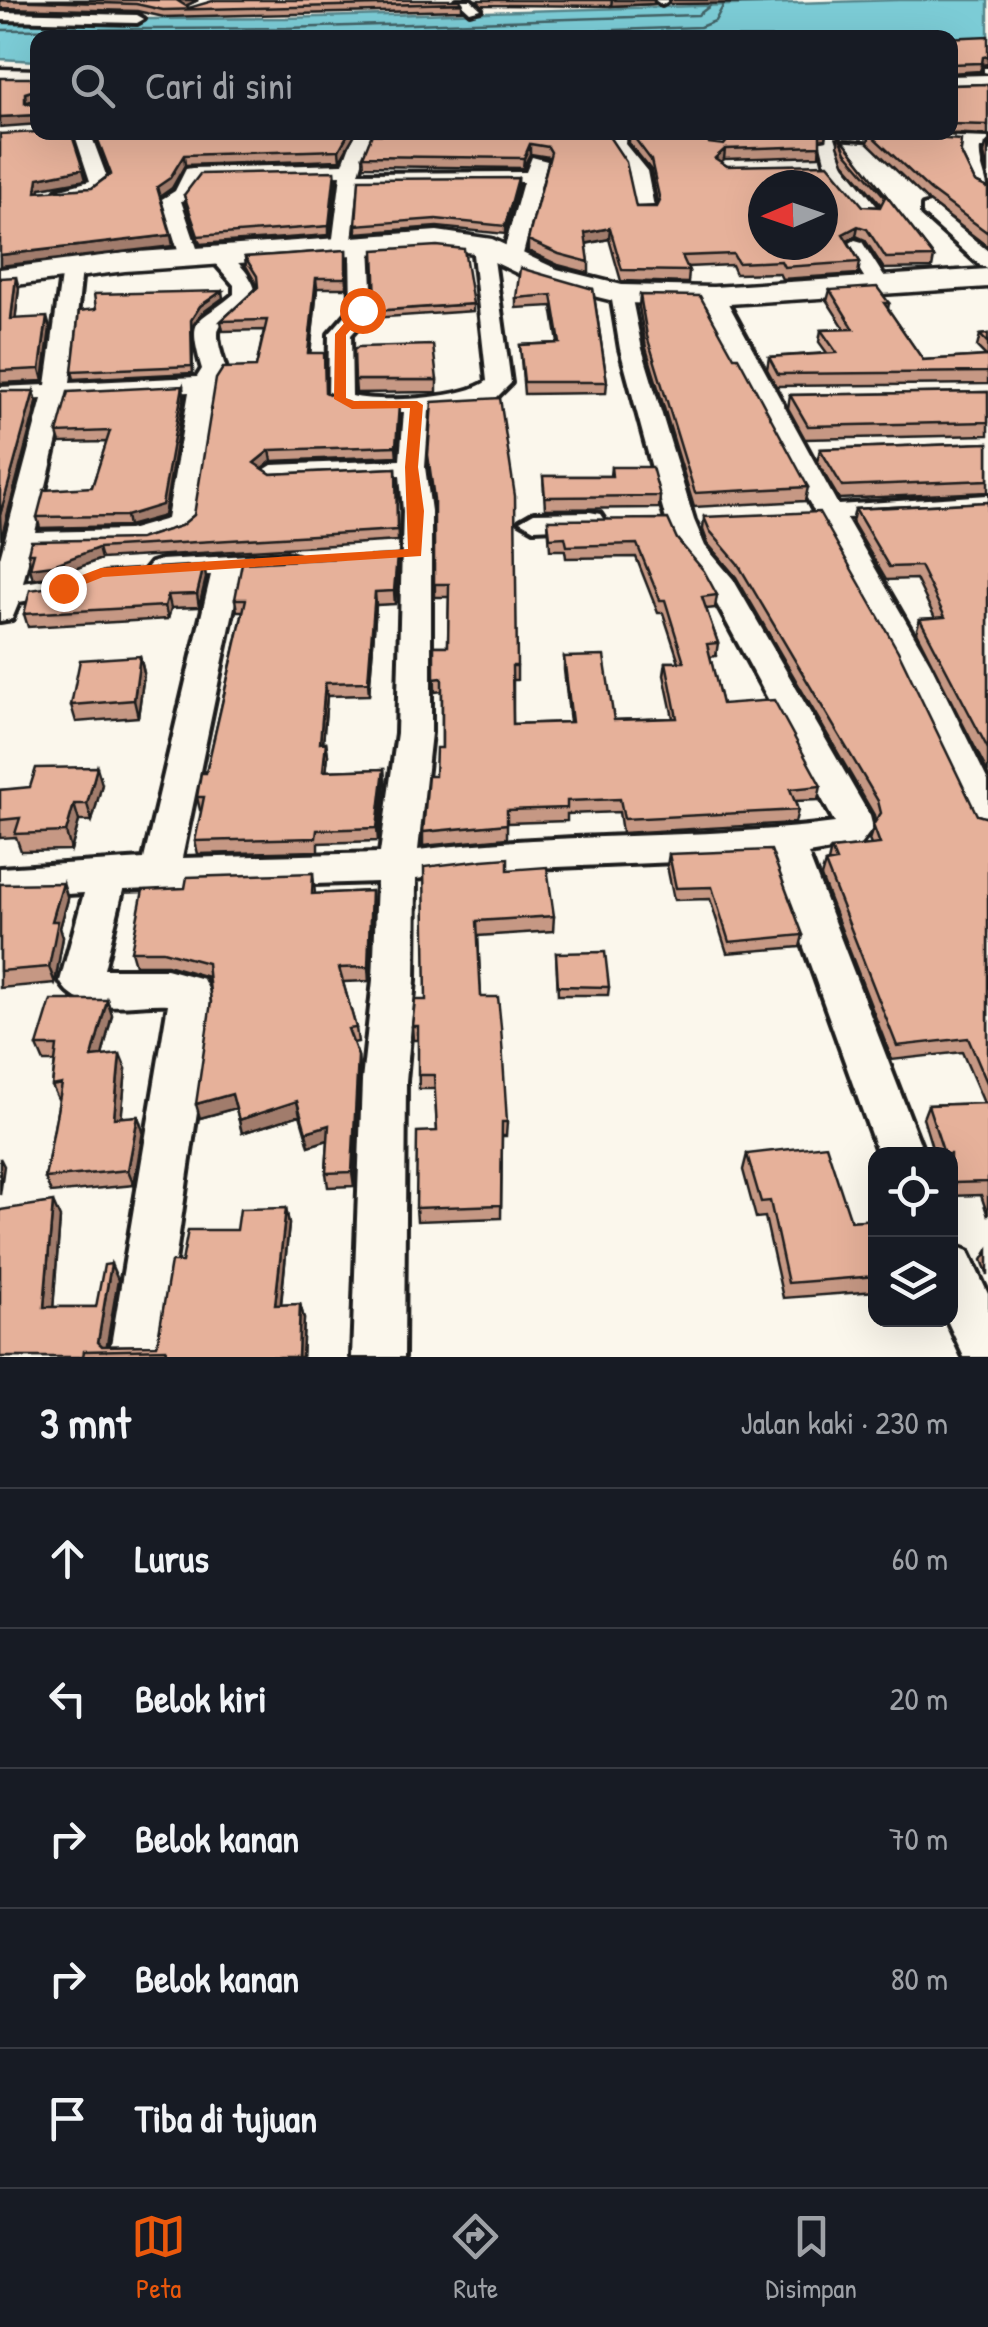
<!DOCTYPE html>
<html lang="id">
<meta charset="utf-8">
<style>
body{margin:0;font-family:"Patrick Hand",sans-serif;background:#242831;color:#f1f3f6}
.controls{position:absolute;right:30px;bottom:30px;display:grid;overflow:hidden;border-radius:20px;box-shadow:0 10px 40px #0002}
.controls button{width:90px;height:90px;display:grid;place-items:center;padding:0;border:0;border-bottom:2px solid #363941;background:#171b24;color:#f1f3f6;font:50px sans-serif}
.compass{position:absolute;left:748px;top:170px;width:90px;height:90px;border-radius:50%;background:#171b24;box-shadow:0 10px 40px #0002;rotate:268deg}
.stop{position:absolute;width:30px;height:30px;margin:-22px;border:8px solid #ea580c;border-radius:50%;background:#fff}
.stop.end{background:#ea580c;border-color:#fff;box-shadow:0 2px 10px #0008}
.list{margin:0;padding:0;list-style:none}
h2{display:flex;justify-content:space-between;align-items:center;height:130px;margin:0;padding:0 40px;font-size:42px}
h2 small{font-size:32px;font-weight:400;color:#9ea1a6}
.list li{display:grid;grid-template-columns:65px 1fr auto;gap:30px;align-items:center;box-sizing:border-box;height:140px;padding:0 40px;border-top:2px solid #363941}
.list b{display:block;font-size:38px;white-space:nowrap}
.list em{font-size:32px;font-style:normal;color:#9ea1a6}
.icon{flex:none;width:55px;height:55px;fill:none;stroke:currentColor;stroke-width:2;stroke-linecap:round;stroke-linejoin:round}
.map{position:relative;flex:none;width:988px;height:1357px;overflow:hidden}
.search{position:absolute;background:#171b24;box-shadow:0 10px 40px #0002;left:30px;right:30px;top:30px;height:110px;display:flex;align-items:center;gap:25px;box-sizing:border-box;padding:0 35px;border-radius:20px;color:#9ea1a6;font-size:38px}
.sheet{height:830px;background:#171b24}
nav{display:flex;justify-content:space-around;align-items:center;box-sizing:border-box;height:140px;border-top:2px solid #363941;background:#171b24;font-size:28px;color:#9ea1a6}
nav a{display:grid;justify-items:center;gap:5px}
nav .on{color:#ea580c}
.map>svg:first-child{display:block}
.water{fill:#7cccd6;stroke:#56868c;stroke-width:2.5}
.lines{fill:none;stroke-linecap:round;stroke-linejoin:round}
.shore{stroke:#426266;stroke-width:2.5}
.lane-casing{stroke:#1c1c1c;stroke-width:7}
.street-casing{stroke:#1c1c1c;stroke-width:8}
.secondary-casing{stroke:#1c1c1c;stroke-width:7}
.lane{fill:#fbf7ec;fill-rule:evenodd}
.street{fill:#fbf7ec;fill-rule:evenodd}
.secondary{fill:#fbf7ec;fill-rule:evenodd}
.wall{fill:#c69884;stroke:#1c1c1c;stroke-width:2.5}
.shaded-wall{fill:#a17c6c;stroke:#1c1c1c;stroke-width:2.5}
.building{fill:#e6b19a;stroke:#1c1c1c;stroke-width:2.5;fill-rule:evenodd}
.route{fill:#ea580c}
</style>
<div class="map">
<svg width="988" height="1357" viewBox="0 0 988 1357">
<rect width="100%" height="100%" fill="#fbf7ec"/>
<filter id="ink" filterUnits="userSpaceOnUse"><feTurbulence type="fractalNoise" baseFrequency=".01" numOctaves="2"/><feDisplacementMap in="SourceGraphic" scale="20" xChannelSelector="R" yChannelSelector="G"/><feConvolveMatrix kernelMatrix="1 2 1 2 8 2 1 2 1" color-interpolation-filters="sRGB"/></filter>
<g filter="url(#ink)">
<path class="water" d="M899 0H988V37L38 38 37 61 0 59V20L286 18Z"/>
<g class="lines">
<path class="shore" d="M0 30 287 28 698 15 710 6
M388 38 700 27 715 21 723 6"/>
<defs>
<path id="lane" d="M984 68H988V73L984 72Z"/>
<path id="street" d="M457 0H471L481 9 470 12Z
M655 0H668V1L662 5Z
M0 12 137 15 144 19 137 23 0 20Z
M74 132H90L109 183C96 196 70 206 54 194L57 190 90 181Z
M359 132H442L457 138 449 143 368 141 359 173 526 172 532 157 547 161 522 258 512 264 502 258 523 182 358 183 352 241 360 238 370 244 373 310 351 335 352 396C380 403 465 399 487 381L472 245 482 239 492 245 511 383 494 400 429 411 425 467 431 511V733L418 850C556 832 697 840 835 823L705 582 678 549 666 520 620 349 611 294 622 288 630 289 642 349 694 520 705 546 733 579 870 816 873 828 860 845 808 854 924 1154H878L772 858 483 870 416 879 415 980 406 1081 404 1357H352L362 1081 373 980 377 882 123 890 104 969H166L203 979 209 991 211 1016 161 1357H109L168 1004C133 1002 79 1018 60 981L84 893 0 898V868L144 859 211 575H151L146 569 151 563 161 560 287 553 297 556 302 562 297 568 241 573 182 858 380 853 397 733 403 511 400 475 272 481 259 473 272 465 400 460 404 412H352L328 399 329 334 351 309 350 249 342 252 332 246 341 175 199 178 188 198 181 201 200 257 190 263 180 257 162 199 175 191 186 169 192 168 343 164 353 137Z
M610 132H626L625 144 647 171 655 212 653 216H639L637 212 629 171 609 144Z
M702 132H719L726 147 723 151H711Z
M818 132 988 138V148H980C978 164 988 178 988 196L976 191 961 159 963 146 835 137 844 165 880 210 871 216 864 214 826 165Z
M930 204 988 251V268L981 266 923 214V206Z
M855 240 862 242 890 286 886 290 879 292 872 290 845 246Z
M218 249C234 255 254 277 256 294 229 333 205 306 226 369L214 388 194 523C169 557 70 549 31 549L23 583 70 576 81 579 85 585 81 591 19 602 12 619 0 621V558L42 399 0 401V387L46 385 62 269 72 263 82 269 70 383 197 377 202 369C186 312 198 325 234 294V285L208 255ZM189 392 167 519 129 530 35 532 67 398Z
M713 290 724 296 838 505 988 495V511L846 518 930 663 988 781V831L975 828 970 818 898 663 781 451 702 296Z
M590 512 600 514 604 520 600 526 534 529 520 521 534 513Z
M950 1244 968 1251 988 1294V1357H964L947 1320H950Z"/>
<path id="secondary" d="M0 69 38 70V84L0 83Z
M988 75V89L950 90V76Z
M437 231 492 239 557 269 622 285 713 287 988 269V287L713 305 622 303 536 282 475 253 437 249 125 271 0 287V269L125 253Z"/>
</defs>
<use href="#lane" class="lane-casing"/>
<use href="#street" class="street-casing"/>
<use href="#secondary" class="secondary-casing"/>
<use href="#lane" class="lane"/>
<use href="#street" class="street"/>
<use href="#secondary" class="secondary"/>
</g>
<path class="wall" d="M0 0H198L186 6 189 8 462 3V10L164 17 137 11 0 8Z
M476 0H654V4L611 6 482 5Z
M670 0H769V3L670 4Z
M950 38 988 64 982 65 980 71 950 73Z
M950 83 952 85 988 84V135L922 132H950Z
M93 132 215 134 216 132H356L340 160 185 165 172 188 160 197 173 246 0 266V134L86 180 40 188V192L92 188 109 175Z
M539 132H607L636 207 658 206 651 170 629 143V132L724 145 727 141 723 132H827L826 139 820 140 819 156 724 159 721 162 727 166 863 206 880 207 881 205 844 162 838 145 839 135 934 257 932 268 884 269 865 240 856 236 848 241 860 262 858 274 782 279 779 273 736 274 732 265 687 267 689 271 688 283 621 281 609 239 586 244 589 262V273L558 265 528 251V240L549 159 548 157 530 154 523 168 364 166 363 156 526 137Z
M870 134 960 151 975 182 988 188V247L928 201 868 143Z
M988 142V174L984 154 986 144Z
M518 178V186L505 234 437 227 356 233V225Z
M336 179 329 235 200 244 184 195Z
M346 250 347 288H317L310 353 326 392 351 405H399L397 456 272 461 263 469 271 474 396 468 398 541 101 559 56 576 33 579 28 553 140 539 181 526 194 515 256 367 264 330 223 331 221 321 258 287 246 266 245 257Z
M0 278 19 288 15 319 50 328 43 381 0 383Z
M593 289 607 382 606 393 524 394 520 345 558 343 552 306 516 308V298Z
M830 290 889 303 888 309 923 360 986 356 977 347 980 335 988 334V384L776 386 767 369 769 357 827 353 819 342 821 330 845 329 827 301Z
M640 295 808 487 805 501 694 507 646 348 639 307Z
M223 298 201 314 192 327 193 373 74 379 72 371Z
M473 304V311L372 318V311Z
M355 380H437V392L356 393Z
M988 392V435L805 439 788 408 790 395Z
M184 396 164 516 128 526 40 528 37 517 92 487 107 442 60 443 57 433Z
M988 443V492L839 499 817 462 820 449Z
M428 455 517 666V680H513V724L570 722 564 670V657L614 720 673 718 664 675 666 662H679L663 613H658L636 557 566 558 565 550H550L548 520 677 539 717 595 715 608 706 609 718 643 716 656 710 657 722 704 821 786 818 800 795 801 798 810 795 823 622 833 619 812 567 814V821L507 823V838L423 846V832L442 748V691L435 692 434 646H448L449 597H435L434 508Z
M611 467 660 496 659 508 545 509 543 476H610Z
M988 502V773L916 632 920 619 935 618 916 579 886 580 852 522 855 509Z
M704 517 977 815 988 818V1216L981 1195 950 1196V1154H934L923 1118 928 1105 984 1103 962 1052 892 1060 821 877 825 863 828 862 831 849 871 845 869 840 875 822 874 815 736 577 708 544 703 530Z
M397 555 398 567 395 604 376 605 369 695 327 696 323 742H326L328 755 326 771 384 769 385 782 378 841 318 843V851L198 854 195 841 202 810H200L197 797 206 773 243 611H237L235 599Z
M204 565 206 578 199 607 171 608 168 619 28 627 24 614Z
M140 656 144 673 138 717 76 722 71 705Z
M102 784 92 821H79L71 850 21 851 16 837 0 838V790Z
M669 854 803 935 800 947 727 953 710 899 674 900 667 866Z
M508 870 554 916 553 931 478 936 481 997 507 1122 506 1136H502L501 1218 417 1221 416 1208 437 1131 435 1089H419L418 1040H413L412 1026 426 1000Z
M313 873 315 894 371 891 372 906 369 981 343 982 356 1028 358 1042 353 1043 358 1056 359 1070 354 1186 328 1187 326 1173 328 1140 309 1146 300 1115 242 1133 236 1108 200 1118 211 1002 208 977 167 965H135L131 951 185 888Z
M0 884 68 899 60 928 63 937 55 983 0 988Z
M556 953 609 987 608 995H558Z
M107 1000 112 1015 102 1056 126 1069 121 1118 143 1131 134 1185 51 1193 45 1178 59 1101 52 1086 55 1062H44L37 1046Z
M747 1154 851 1221 876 1219V1291L783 1298 765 1217 756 1218 743 1170Z
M286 1208 289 1224 281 1305 300 1304 304 1319 302 1357H0L60 1218 53 1307H96L118 1280 107 1346 157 1345 182 1262 237 1230Z
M988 1250V1275L982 1260Z"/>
<path class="shaded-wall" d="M181 0H198L179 9 178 1Z
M612 0H654V4L611 6Z
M988 56V64L981 65 983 57Z
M38 89V99L27 102V112L25 93Z
M36 115 38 124 0 127V117Z
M349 132H356L340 160 339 150Z
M819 132H827L826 139 818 140Z
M530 144V154L523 168 524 158Z
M725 149 724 159 713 168 715 158Z
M184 155 185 165 172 188 158 198 157 187Z
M83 169 86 180 40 188 38 203 36 192 38 178Z
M335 171 336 179 329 235V226Z
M518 178V186L505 234V226Z
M858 226 856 236 841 245 843 234Z
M610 228 609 239 584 244 585 233Z
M171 235 173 246 0 266V255Z
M16 277 19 288 14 331 11 319Z
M316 278 317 288 309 364 308 353Z
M222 291 223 298 201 314 192 327 193 373 191 320 200 306Z
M47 317 50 328 43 381 40 369Z
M183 386 184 396 164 516 128 526 126 516Z
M34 391 37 403 1 539 0 515Z
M399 405 400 416 397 456 396 446Z
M270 450 272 461 255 474 254 463Z
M98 548 101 559 56 576 33 579 30 568Z
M397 555 398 567 395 604 394 591Z
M204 565 206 578 199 607 197 594Z
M375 592 376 605 369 695 368 682Z
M168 595 171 608 168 619 165 606Z
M140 656 144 673 138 717 134 700Z
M325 683 327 696 322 756 320 743Z
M326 742 328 755 325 784 323 771Z
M97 767 102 784 92 821 87 804Z
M384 769 385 782 378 841 377 828Z
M74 804 79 821 71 850 66 832Z
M63 883 68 899 60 928 63 937 55 983 49 967 52 921Z
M371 891 372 906 369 981 368 967Z
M107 1000 112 1015 98 1072 92 1057Z
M120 1054 126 1069 120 1133 114 1118Z
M358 1056 359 1070 354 1186 352 1172Z
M232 1094 236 1108 200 1118 196 1104Z
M297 1101 300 1115 242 1133 239 1120Z
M138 1116 143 1131 134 1185 128 1170Z
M329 1125 331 1139 309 1146 306 1132Z
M0 1158 4 1166 0 1195Z
M53 1202 60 1218 52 1323 44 1307Z
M286 1208 289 1224 279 1321 275 1305Z
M111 1264 118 1280 106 1350 98 1342Z
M300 1304 304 1319 302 1357H298Z"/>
<path class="building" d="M0 0H181L178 1 189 8 216 0H460L462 3 163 10 136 4Z
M988 36V56L983 57 982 63 950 64V38H944Z
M0 78H38V89L25 93V103L38 104V116L36 115 0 117Z
M950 83 952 85 988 84V125L950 124Z
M38 132H71L83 169 38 178 36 192 92 188 111 174 95 132 215 134 216 132H349L339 150 184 155 170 178 157 187 171 235 0 255V134Z
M539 132H606L626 162 636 207H657L660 201 651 160 630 132H705L709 143 724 145 731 136 729 132H820V146L725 149 715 158 727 166 828 164 863 206 880 207 885 197 846 152 839 135 934 257 886 258 867 229 858 226 843 234 860 262 784 267 781 261 738 263 733 254 682 256 689 271 622 270 610 228 585 233 589 262 559 254 528 240 551 152 548 147 530 144 524 158 363 156 372 134 526 137ZM763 185H823V245H763Z
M870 134 961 140 960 151 975 182 988 188V233L930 190Z
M335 171 329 226 198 236 184 195 200 174Z
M518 178 505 226 436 219 356 225 359 179Z
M437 246 464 249 473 304 372 311 376 303 374 250Z
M346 250V278H316L308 353H324L325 392 351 405H399L396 446 270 450 254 463 271 474 396 468 397 530 98 548 53 565 30 568 34 553H28L31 541 140 539 181 526 194 515 216 379 223 368 256 367 267 320 221 321 258 287 257 276 245 257Z
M520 268 593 289 607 382H524L520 345 560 343 552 295 516 298Z
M16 277 11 319 47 317 40 369 0 371V278Z
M877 287 889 303H884L923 360 988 356V372L778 374 769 357 837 353 821 330 854 329 830 290Z
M222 291 200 306 191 320 192 366 72 371 79 311 96 309 94 294Z
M640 295 700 296 734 357H738L808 487 695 493 647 336Z
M988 334V343L980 335Z
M433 345 437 380H355L354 350 358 347Z
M183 386 162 505 126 516 37 517 44 490 92 487 110 431 57 433 68 392Z
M0 391H34L0 515Z
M988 392V422L808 426 790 395Z
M500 398 515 496 517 666H512L513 724 572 722 564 657 604 656 614 720 677 718 666 662H684L665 600H660L637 544 567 546 565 537 550 538 548 520 668 519 677 539 704 571 717 595 702 597 718 643 707 644 722 704 774 700 821 786 790 789 798 810 624 819 620 799 567 801V808L507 810V824L423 832 428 776H435L436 748H442V678L434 679V646H448L449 584H434V499L428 455 432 402Z
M988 443V480L842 486 820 449Z
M611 467H652L660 496 545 497 543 476H612Z
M988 502V749L920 619 945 617 920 566 889 567 855 509Z
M819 512 898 651 977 815 988 818V1085L968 1038 897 1046 825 863 836 861 831 849 880 844 873 825 881 813 878 801 738 564 710 531 704 517Z
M397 555 394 591 375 592 368 682 325 683 320 743 326 742 323 771 384 769 377 828 317 830 316 838 195 841 204 797H197L201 773H206L212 747 246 599H235L242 563Z
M204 565 197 594 168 595 165 606 24 614 30 590 71 584 104 571Z
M140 656 134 700 71 705 80 660Z
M97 767 87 804H74L66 832 15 834 20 818 0 820V790L30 787 36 768Z
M771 850 803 935 729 942 712 887 676 888 669 854Z
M508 858V870L547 867 554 916 477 921 481 997H498L501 1027 507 1122H502L501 1205 416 1208 417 1132 437 1131 434 1075H418V1026H412L415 1000H426L424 867 483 860Z
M313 873 312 894 371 891 368 967 339 968 356 1028 348 1029 358 1056 352 1172 326 1173 329 1125 306 1132 297 1101 239 1120 232 1094 196 1104 211 1002 207 963 163 951H131L143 890 185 888 187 877Z
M63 883 52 921H58L49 967 0 971V884Z
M605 952 609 987 558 986 556 953Z
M51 1000H107L92 1057 120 1054 114 1118 138 1116 128 1170 45 1178 62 1084 52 1086 57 1046H37Z
M988 1103V1182L953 1183 950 1176V1154H944L928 1105Z
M826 1145 851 1221 876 1219V1276L788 1283 770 1201 761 1202 747 1154Z
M53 1202 44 1307H96L104 1265 111 1264 98 1342 102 1346 157 1345 171 1262H182L188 1230H237L240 1209 286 1208 275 1305 300 1304 298 1357H166V1349L84 1351 83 1357H0V1210Z"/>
</g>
<path class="route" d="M358 307 368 310 346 335V398L354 401H417L423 405 418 467 424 511 421 556 103 577 68 591H58V584L101 568 408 549 405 467 410 408 352 409 334 399 335 334Z"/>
</svg>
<div class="controls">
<button><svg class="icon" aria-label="locate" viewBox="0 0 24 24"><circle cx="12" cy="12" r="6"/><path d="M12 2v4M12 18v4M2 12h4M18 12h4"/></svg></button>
<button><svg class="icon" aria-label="layers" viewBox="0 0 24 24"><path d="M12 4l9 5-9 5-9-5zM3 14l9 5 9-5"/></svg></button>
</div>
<svg class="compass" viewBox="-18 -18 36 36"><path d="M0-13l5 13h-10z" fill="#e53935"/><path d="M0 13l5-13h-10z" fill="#9ea1a6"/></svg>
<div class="stop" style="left:362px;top:310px"></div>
<div class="stop end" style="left:63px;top:588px"></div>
<div class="search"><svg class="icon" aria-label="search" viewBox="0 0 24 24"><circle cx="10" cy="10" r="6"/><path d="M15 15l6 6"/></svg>Cari di sini</div>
</div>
<section class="sheet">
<h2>3 mnt<small>Jalan kaki · 230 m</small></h2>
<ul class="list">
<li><svg class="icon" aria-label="ahead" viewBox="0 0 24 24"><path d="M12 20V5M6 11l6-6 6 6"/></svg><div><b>Lurus</b></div><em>60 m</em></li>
<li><svg class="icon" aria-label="left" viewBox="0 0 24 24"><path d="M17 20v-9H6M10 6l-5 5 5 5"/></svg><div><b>Belok kiri</b></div><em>20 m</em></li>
<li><svg class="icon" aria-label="right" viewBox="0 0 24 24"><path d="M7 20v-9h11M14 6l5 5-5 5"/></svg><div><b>Belok kanan</b></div><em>70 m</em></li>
<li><svg class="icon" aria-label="right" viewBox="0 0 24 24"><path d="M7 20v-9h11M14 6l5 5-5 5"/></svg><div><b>Belok kanan</b></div><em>80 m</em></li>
<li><svg class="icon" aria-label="arrive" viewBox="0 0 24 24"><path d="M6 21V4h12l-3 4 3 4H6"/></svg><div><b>Tiba di tujuan</b></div></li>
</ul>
</section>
<nav>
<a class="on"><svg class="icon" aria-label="map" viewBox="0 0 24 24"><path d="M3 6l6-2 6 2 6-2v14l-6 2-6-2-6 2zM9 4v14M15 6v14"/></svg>Peta</a>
<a><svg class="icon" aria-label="directions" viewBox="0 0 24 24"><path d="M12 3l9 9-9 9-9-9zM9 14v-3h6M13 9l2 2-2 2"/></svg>Rute</a>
<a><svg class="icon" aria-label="saved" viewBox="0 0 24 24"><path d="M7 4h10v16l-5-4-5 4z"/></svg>Disimpan</a>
</nav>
